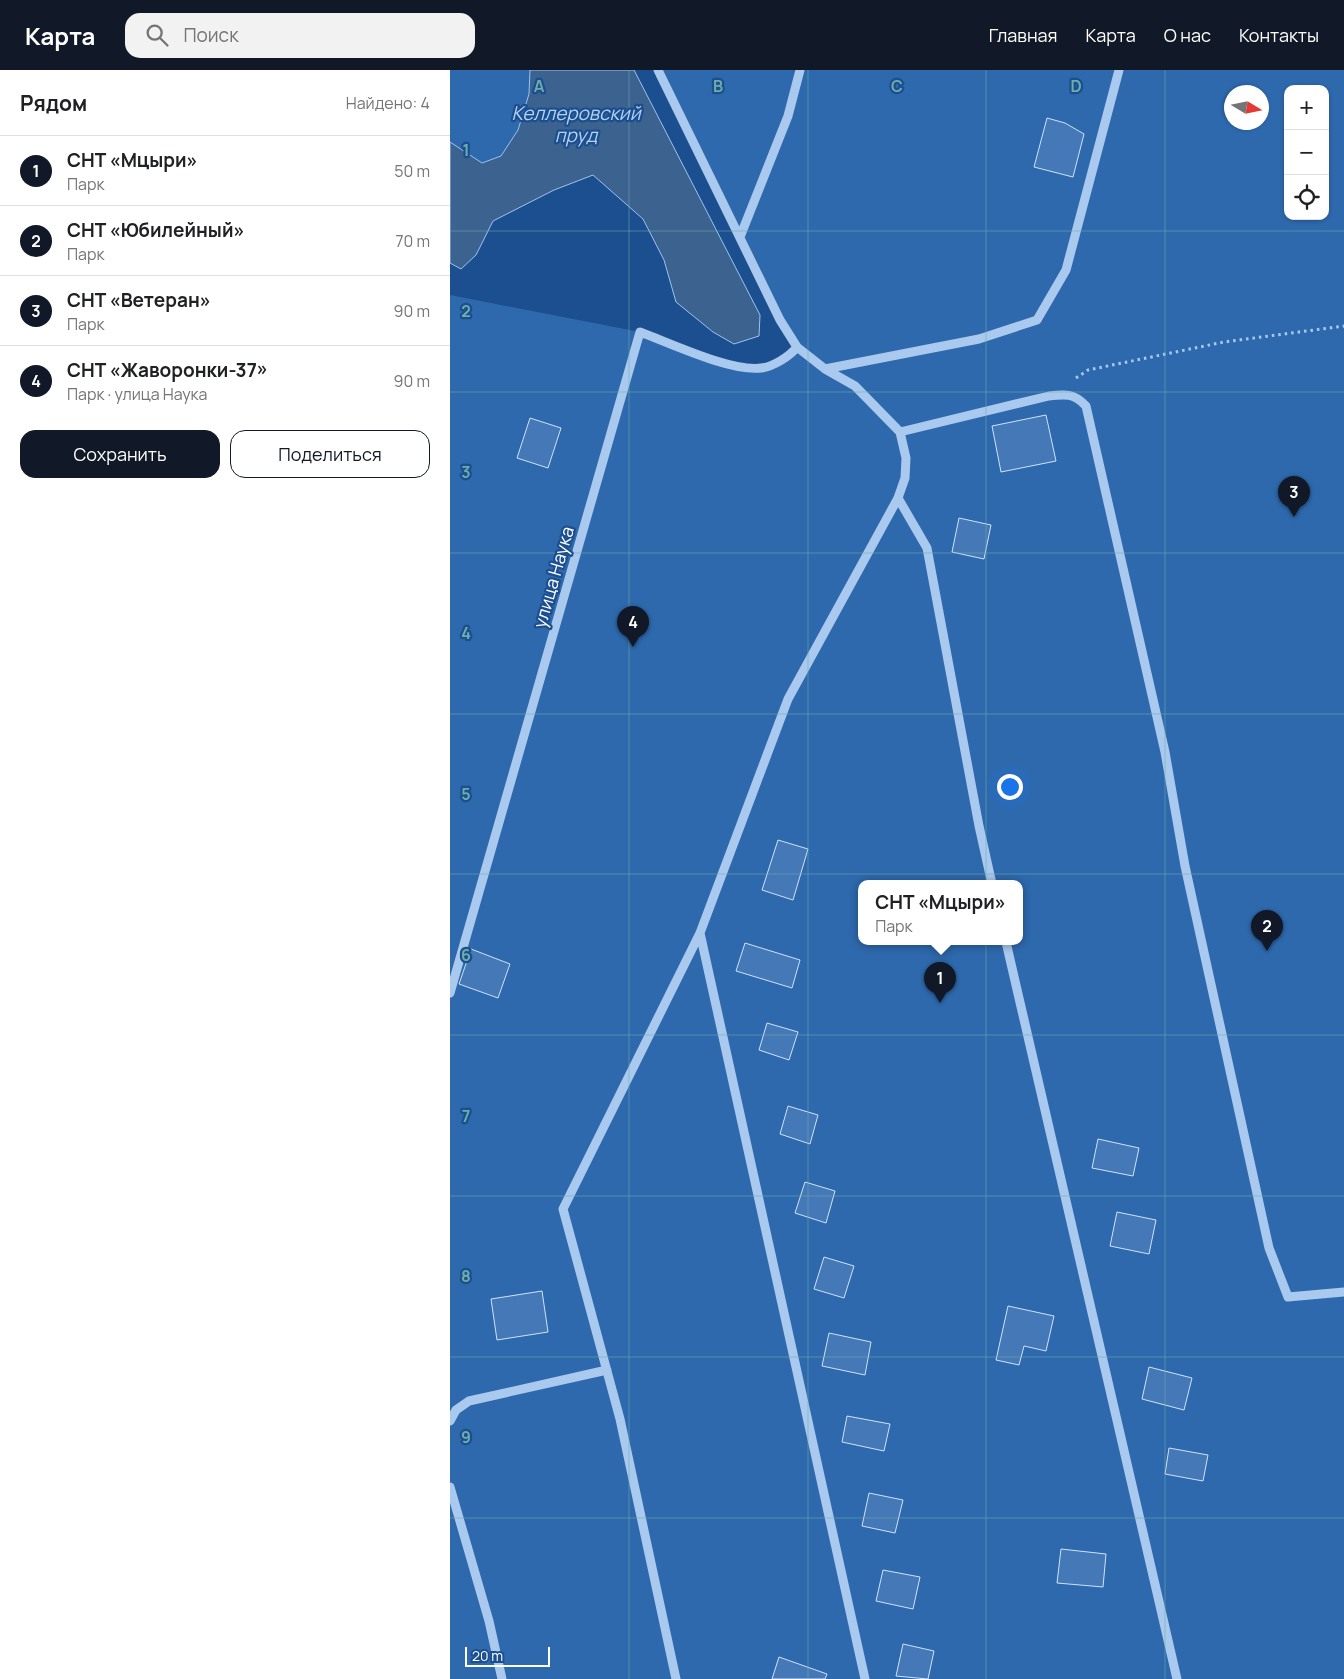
<!DOCTYPE html>
<html lang="ru">
<meta charset="utf-8">
<style>
body{margin:0;font-family:Manrope,sans-serif;background:#f2f2f2;color:#202124}
.controls{position:absolute;right:15px;top:15px;display:grid;overflow:hidden;border-radius:10px;box-shadow:0 1px 4px #0004}
.controls button{width:45px;height:45px;display:grid;place-items:center;padding:0;border:0;border-bottom:1px solid #e0e0e0;background:#fff;color:#202124;font:25px sans-serif}
.compass{position:absolute;left:774px;top:15px;width:45px;height:45px;border-radius:50%;background:#fff;box-shadow:0 1px 4px #0004;rotate:100deg}
.scale{position:absolute;left:15px;bottom:12px;width:85px;box-sizing:border-box;padding-left:5px;border:2px solid #fff;border-top:0;font-size:14px;line-height:18px;white-space:nowrap;color:#fff;-webkit-text-stroke:4px #1b4f8f;paint-order:stroke}
.you{position:absolute;left:559px;top:716px;width:18px;height:18px;margin:-12px;border:4px solid #fff;border-radius:50%;background:#1a73e8;box-shadow:0 0 0 8px #1a73e833}
.badge{display:grid;place-items:center;width:32px;height:32px;border-radius:50%;background:#111827;color:#fff;font-size:16px;font-weight:700}
.pin{position:absolute;translate:-50% -41px;filter:drop-shadow(0 1px 2px #0008)}
.pin::after{content:'';position:absolute;top:26px;width:18px;height:15px;background:inherit;clip-path:polygon(0 0,100% 0,50% 100%)}
.popup{position:absolute;left:408px;top:810px;width:165px;height:65px;box-sizing:border-box;display:grid;place-content:center;border-radius:10px;background:#fff;filter:drop-shadow(0 1px 4px #0005);font-size:16px;white-space:nowrap;color:#757577}
.popup b{font-size:19px;color:#202124}
.popup::after{content:'';position:absolute;left:50%;top:100%;margin-left:-10px;border:10px solid transparent;border-top-color:#fff}
.list{margin:0;padding:0;list-style:none}
h2{display:flex;justify-content:space-between;align-items:center;height:65px;margin:0;padding:0 20px;font-size:21px}
h2 small{font-size:16px;font-weight:400;color:#757577}
.list li{display:grid;grid-template-columns:32px 1fr auto;gap:15px;align-items:center;box-sizing:border-box;height:70px;padding:0 20px;border-top:1px solid #e0e0e0}
.list b{display:block;font-size:19px;white-space:nowrap}
.list p{margin:0;font-size:16px;white-space:nowrap;color:#757577}
.list em{font-size:16px;font-style:normal;color:#757577}
.actions{display:flex;gap:10px;padding:15px 20px}
.actions a{flex:1;padding:11px 0;border:1px solid #111827;border-radius:15px;text-align:center;font-size:18px;color:#111827}
.actions .main{background:#111827;color:#fff}
.icon{flex:none;width:28px;height:28px;fill:none;stroke:currentColor;stroke-width:2;stroke-linecap:round;stroke-linejoin:round}
.map{position:relative;flex:none;width:894px;height:1609px;overflow:hidden}
header{display:flex;align-items:center;gap:30px;box-sizing:border-box;height:70px;padding:0 25px;background:#111827;color:#fff}
header strong{font-size:24px}
nav{display:flex;gap:28px;margin-inline-start:auto;font-size:18px}
.search{width:350px;height:45px;background:#f2f2f2;display:flex;align-items:center;gap:12px;box-sizing:border-box;padding:0 18px;border-radius:15px;color:#757577;font-size:19px}
main{display:flex}
aside{flex:1;background:#fff}
.map>svg:first-child{display:block}
.green{fill:#2e69ad;fill-rule:evenodd}
.water{fill:#3c6290;stroke:#9cc4f0}
.building{fill:#4478b7;stroke:#cfe3fa}
.lines{fill:none;stroke-linecap:round;stroke-linejoin:round}
.path{stroke:#a9c9ee;stroke-width:3;stroke-dasharray:2.5 4;stroke-linecap:butt}
.minor{stroke:#a9c9ee;stroke-width:9}
.grid{fill:none;stroke:#6fada8;stroke-width:1;stroke-opacity:0.55}
.labels{text-anchor:middle;dominant-baseline:central;stroke-width:4.5;stroke-linejoin:round;paint-order:stroke}
.street-label{font-size:18px;fill:#fff;stroke:#1b4f8f}
.water-label{font-size:19px;font-style:italic;fill:#b5d3f5;stroke:#1b4f8f}
.grid-label{font-size:16px;text-anchor:middle;font-weight:bold;fill:#6fada8;stroke:#1b4f8f;stroke-width:4.5;stroke-linejoin:round;paint-order:stroke}
</style>
<header>
<strong>Карта</strong>
<div class="search"><svg class="icon" aria-label="search" viewBox="0 0 24 24"><circle cx="10" cy="10" r="6"/><path d="M15 15l6 6"/></svg>Поиск</div>
<nav><a>Главная</a><a>Карта</a><a>О нас</a><a>Контакты</a></nav>
</header>
<main>
<aside>
<h2>Рядом<small>Найдено: 4</small></h2>
<ul class="list">
<li><span class="badge">1</span><div><b>СНТ «Мцыри»</b><p>Парк</p></div><em>50 m</em></li>
<li><span class="badge">2</span><div><b>СНТ «Юбилейный»</b><p>Парк</p></div><em>70 m</em></li>
<li><span class="badge">3</span><div><b>СНТ «Ветеран»</b><p>Парк</p></div><em>90 m</em></li>
<li><span class="badge">4</span><div><b>СНТ «Жаворонки-37»</b><p>Парк · улица Наука</p></div><em>90 m</em></li>
</ul>
<div class="actions"><a class="main">Сохранить</a><a>Поделиться</a></div>
</aside>
<div class="map">
<svg width="894" height="1609" viewBox="0 0 894 1609">
<rect width="100%" height="100%" fill="#1b4f8f"/>
<path class="green" d="M0 0H80L79 24 68 60 51 86 32 93 0 72Z
M208 0H894V1609H0V225L190 262 275 294 312 299 346 277ZM838 19H875V146H838ZM782 22H812V52H782ZM411 814H569V872H411Z"/>
<path class="water" d="M80 0H184L310 245 309 266 284 274 263 262 226 232 214 190 193 149 143 105 104 120 43 151 26 185 11 199 0 193V72L32 93 51 86 68 60 79 24Z"/>
<path class="building" d="M597 48 615 53 634 64 623 107 584 97Z
M596 345 606 391 551 402 542 356Z
M80 348 111 358 98 398 67 388Z
M509 448 541 455 534 489 502 482Z
M328 770 358 779 343 830 312 820Z
M295 873 350 890 342 918 286 901Z
M21 879 60 894 48 928 9 914Z
M317 953 348 962 339 990 309 980Z
M338 1036 368 1045 360 1074 330 1064Z
M648 1069 689 1078 683 1106 642 1098Z
M355 1112 385 1121 376 1153 345 1143Z
M667 1142 706 1150 699 1184 660 1176Z
M374 1187 404 1196 394 1228 364 1219Z
M92 1221 98 1262 47 1270 41 1229Z
M558 1236 604 1246 596 1281 574 1276 569 1295 546 1290Z
M379 1263 421 1272 415 1305 372 1296Z
M699 1297 742 1308 734 1340 692 1329Z
M397 1346 440 1354 434 1381 392 1372Z
M719 1378 758 1385 753 1411 715 1404Z
M419 1423 453 1430 445 1463 412 1456Z
M611 1479 656 1484 653 1517 607 1513Z
M433 1500 470 1507 463 1539 426 1531Z
M453 1574 484 1581 478 1609 446 1606Z
M329 1587 377 1604 375 1609H322Z"/>
<g class="lines">
<path class="path" d="M626 308 638 300 774 272 894 256"/>
<path class="minor" d="M208 0 330 250 347 277 375 299 405 316 450 362 456 388 455 408 448 428 338 629 250 863 113 1139 170 1349 226 1609
M290 167 338 46 350 0
M375 299 529 269 587 250 616 200 669 0
M450 362 599 326C615 324 624 323 636 336L715 682 735 796 819 1178 838 1227 894 1222
M448 428 477 478 529 756 542 814
M250 863 415 1609
M556 872 727 1609
M0 923 190 262C220 273 281 302 311 298 323 297 340 286 347 277
M0 1351 6 1340 19 1331 157 1300
M0 1417 39 1551 52 1609"/>
</g>
<path class="grid" d="M179 0V1609M358 0V1609M536 0V1609M715 0V1609M0 161H894M0 322H894M0 483H894M0 644H894M0 804H894M0 965H894M0 1126H894M0 1287H894M0 1448H894"/>
<g class="labels">
<g class="street-label">
<text transform="translate(103 507) rotate(-74)">улица Наука</text>
</g>
<g class="water-label">
<text x="126" y="43">Келлеровский<tspan x="126" dy="22">пруд</tspan></text>
</g>
</g>
<g class="grid-label">
<text x="89" y="22">A</text>
<text x="268" y="22">B</text>
<text x="447" y="22">C</text>
<text x="626" y="22">D</text>
<text x="16" y="86">1</text>
<text x="16" y="247">2</text>
<text x="16" y="408">3</text>
<text x="16" y="569">4</text>
<text x="16" y="730">5</text>
<text x="16" y="891">6</text>
<text x="16" y="1052">7</text>
<text x="16" y="1212">8</text>
<text x="16" y="1373">9</text>
</g>
</svg>
<div class="controls">
<button>+</button>
<button>−</button>
<button><svg class="icon" aria-label="locate" viewBox="0 0 24 24"><circle cx="12" cy="12" r="6"/><path d="M12 2v4M12 18v4M2 12h4M18 12h4"/></svg></button>
</div>
<svg class="compass" viewBox="-18 -18 36 36"><path d="M0-13l5 13h-10z" fill="#e53935"/><path d="M0 13l5-13h-10z" fill="#757577"/></svg>
<div class="scale">20 m</div>
<div class="you"></div>
<div class="pin badge" style="left:490px;top:933px">1</div>
<div class="popup"><b>СНТ «Мцыри»</b>Парк</div>
<div class="pin badge" style="left:817px;top:881px">2</div>
<div class="pin badge" style="left:844px;top:447px">3</div>
<div class="pin badge" style="left:183px;top:577px">4</div>
</div>
</main>
